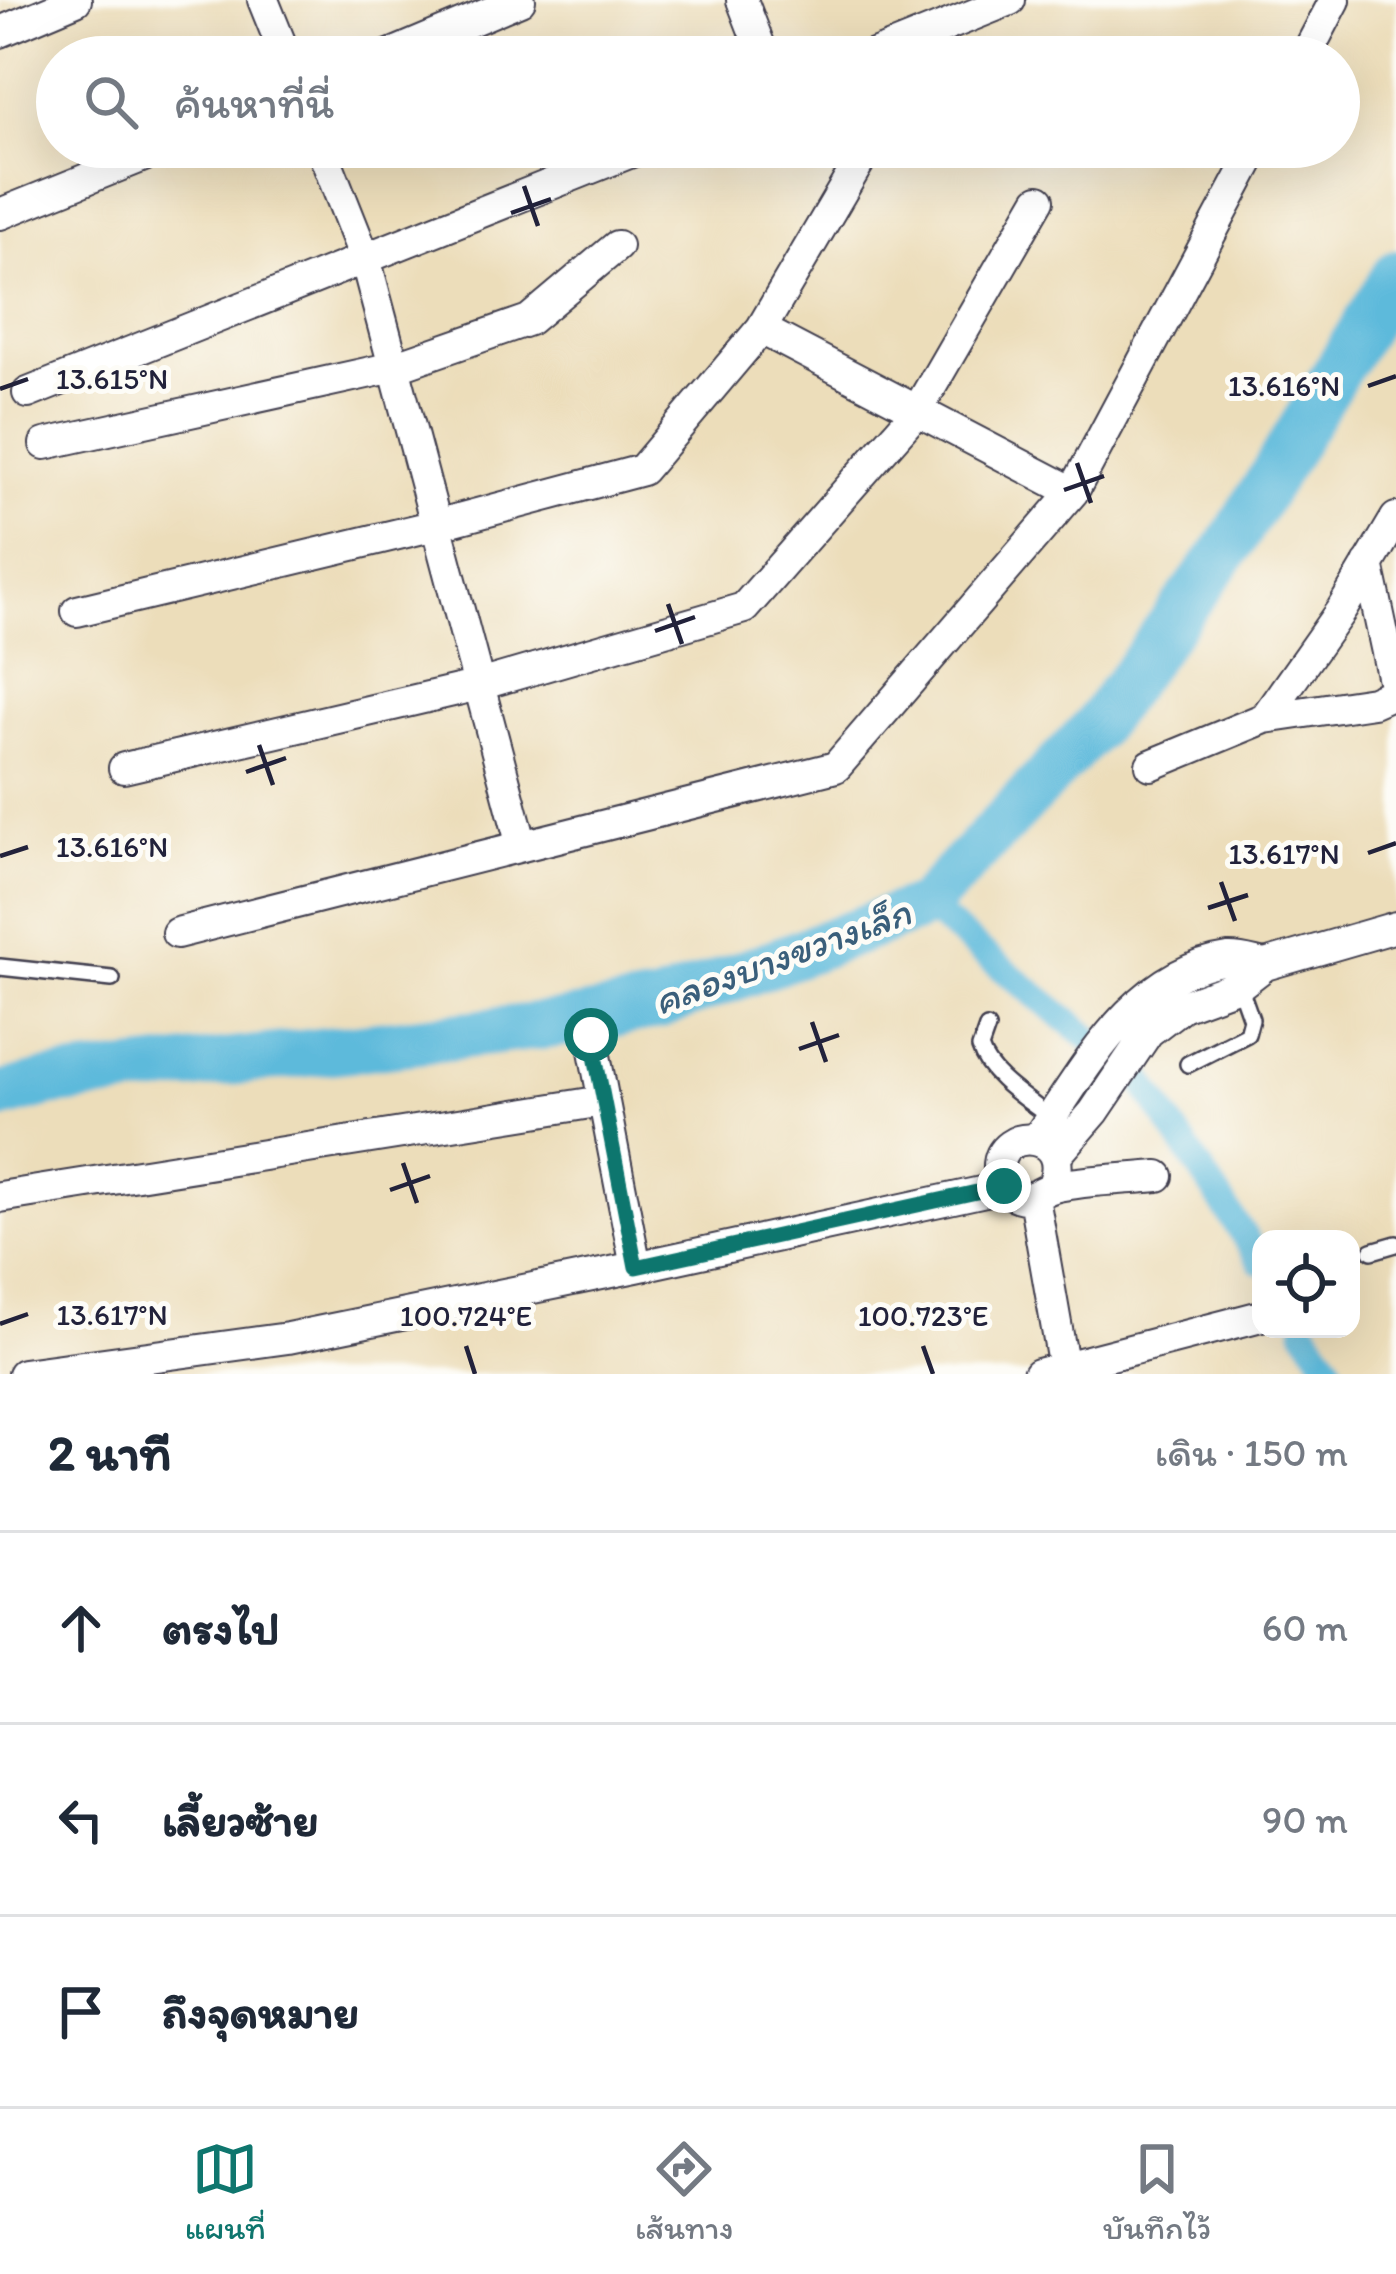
<!DOCTYPE html>
<html lang="th">
<meta charset="utf-8">
<style>
body{margin:0;font-family:Itim,"Playpen Sans Thai",sans-serif;background:#f2f2f3;color:#1f2937}
.controls{position:absolute;right:36px;bottom:36px;display:grid;overflow:hidden;border-radius:24px;box-shadow:0 12px 48px #0002}
.controls button{width:108px;height:108px;display:grid;place-items:center;padding:0;border:0;border-bottom:3px solid #e0e1e3;background:#fff;color:#1f2937;font:60px sans-serif}
.stop{position:absolute;width:36px;height:36px;margin:-27px;border:9px solid #0f766e;border-radius:50%;background:#fff}
.stop.end{background:#0f766e;border-color:#fff;box-shadow:0 3px 12px #0008}
.list{margin:0;padding:0;list-style:none}
h2{display:flex;justify-content:space-between;align-items:center;height:156px;margin:0;padding:0 48px;font-size:51px}
h2 small{font-size:39px;font-weight:400;color:#747a83}
.list li{display:grid;grid-template-columns:78px 1fr auto;gap:36px;align-items:center;box-sizing:border-box;height:192px;padding:0 48px;border-top:3px solid #e0e1e3}
.list b{display:block;font-size:45px;white-space:nowrap}
.list em{font-size:39px;font-style:normal;color:#747a83}
.icon{flex:none;width:66px;height:66px;fill:none;stroke:currentColor;stroke-width:2;stroke-linecap:round;stroke-linejoin:round}
.map{position:relative;flex:none;width:1396px;height:1374px;overflow:hidden}
.search{position:absolute;background:#fff;box-shadow:0 12px 48px #0002;left:36px;right:36px;top:36px;height:132px;display:flex;align-items:center;gap:30px;box-sizing:border-box;padding:0 42px;border-radius:66px;color:#747a83;font-size:45px}
.sheet{height:732px;background:#fff}
nav{display:flex;justify-content:space-around;align-items:center;box-sizing:border-box;height:168px;border-top:3px solid #e0e1e3;background:#fff;font-size:33px;color:#747a83}
nav a{display:grid;justify-items:center;gap:6px}
nav .on{color:#0f766e}
.map>svg:first-child{display:block}
.lines{fill:none;stroke-linecap:round;stroke-linejoin:round}
.canal{stroke:#5dbadb;stroke-width:27}
.river{stroke:#5dbadb;stroke-width:48}
.service-casing{stroke:#403e4e;stroke-width:20}
.minor-casing{stroke:#403e4e;stroke-width:34}
.service{stroke:#fff;stroke-width:15}
.minor{stroke:#fff;stroke-width:30}
.route{stroke:#0f766e;stroke-width:15}
.ticks{fill:none;stroke:#22223b;stroke-width:4.5}
.labels{text-anchor:middle;dominant-baseline:central;stroke-width:10;stroke-linejoin:round;paint-order:stroke}
.water-label{font-size:39px;font-style:italic;fill:#3a5f7b;stroke:#fdfcf7}
.ticks-label{font-size:30px;text-anchor:middle;fill:#22223b;stroke:#fdfcf7;stroke-width:10;stroke-linejoin:round;paint-order:stroke}
</style>
<div class="map">
<svg width="1396" height="1374" viewBox="0 0 1396 1374">
<rect width="100%" height="100%" fill="#fdfcf7"/>
<filter id="ink" filterUnits="userSpaceOnUse"><feTurbulence type="fractalNoise" baseFrequency=".00833" numOctaves="2"/><feDisplacementMap in="SourceGraphic" scale="24" xChannelSelector="R" yChannelSelector="G"/><feConvolveMatrix kernelMatrix="1 2 1 2 8 2 1 2 1" color-interpolation-filters="sRGB"/></filter>
<filter id="wash" filterUnits="userSpaceOnUse"><feTurbulence type="fractalNoise" baseFrequency=".004" numOctaves="4" result="noise"/><feDisplacementMap in="SourceGraphic" scale="48" xChannelSelector="R" yChannelSelector="G"/><feGaussianBlur stdDeviation="2.7" result="paint"/><feColorMatrix in="noise" values="0 0 0 0 0 0 0 0 0 0 0 0 0 0 0 0 0 1.4 0 .05"/><feComposite in="paint" operator="in"/></filter>
<g filter="url(#wash)">
<rect width="100%" height="100%" fill="#ecddba"/>
<g class="lines">
<path class="canal" d="M924 906 1141 1079 1261 1262
M1305 1329 1335 1374"/>
<path class="river" d="M0 1096 49 1083 558 1024 658 1006 924 906 1094 728 1230 545 1396 274"/>
</g>
</g>
<g filter="url(#ink)">
<g class="lines">
<defs>
<path id="service" d="M0 967 112 979
M987 1028 980 1048C989 1077 1027 1099 1051 1118
M1188 1064 1247 1034 1251 1019 1239 985
M1372 1251 1396 1244"/>
<path id="minor" d="M263 0 286 57
M742 0 764 57
M0 32 76 0
M385 57 520 0
M869 57 1010 0
M1305 57 1335 0
M321 147 365 258 522 846
M0 214 166 147
M761 329 1073 492
M28 393 644 147
M45 444 394 367 529 320 617 246
M77 611 436 525 642 470 761 329 868 147
M1265 718 1373 702 1391 694 1394 685 1368 564
M1151 765 1265 718 1342 609 1396 518
M124 768 479 685 744 608 917 411 1039 200
M177 933 836 767 1073 492 1257 147
M591 1035 636 1267
M1036 1140C1085 1069 1135 972 1228 959 1240 958 1254 963 1265 965
M1056 1156 1094 1112 1148 1032 1182 1006 1239 985 1265 965 1396 927
M1052 1187C1076 1130 997 1125 999 1169 999 1178 1003 1188 1011 1193 1029 1205 1038 1192 1054 1187 1082 1180 1128 1179 1158 1176
M0 1197 603 1101
M1034 1198 1064 1369
M23 1374 288 1338 636 1267 1004 1187
M1038 1374 1261 1316"/>
</defs>
<use href="#service" class="service-casing"/>
<use href="#minor" class="minor-casing"/>
<use href="#service" class="service"/>
<use href="#minor" class="minor"/>
</g>
</g>
<g class="lines" filter="url(#ink)">
<path class="route" d="M591 1035 636 1267 1004 1186"/>
</g>
<path class="ticks" d="M524 186 538 226M511 213 551 199M1368 386 1396 376M0 389 28 379M1077 463 1091 503M1064 490 1104 476M668 604 682 644M655 631 695 617M259 745 273 785M246 772 286 758M1368 853 1396 843M0 856 28 847M1221 882 1235 921M1208 908 1248 895M812 1022 826 1062M799 1049 839 1035M403 1163 417 1203M390 1190 430 1176M0 1324 28 1314M466 1346 475 1374M923 1346 933 1374"/>
<g class="labels">
<g class="water-label">
<text transform="translate(782 956) rotate(-20)">คลองบางขวางเล็ก</text>
</g>
</g>
<g class="ticks-label">
<text x="112" y="389">13.615°N</text>
<text x="1284" y="396">13.616°N</text>
<text x="112" y="857">13.616°N</text>
<text x="1284" y="864">13.617°N</text>
<text x="112" y="1325">13.617°N</text>
<text x="466" y="1326">100.724°E</text>
<text x="923" y="1326">100.723°E</text>
</g>
</svg>
<div class="controls">
<button><svg class="icon" aria-label="locate" viewBox="0 0 24 24"><circle cx="12" cy="12" r="6"/><path d="M12 2v4M12 18v4M2 12h4M18 12h4"/></svg></button>
</div>
<div class="stop" style="left:591px;top:1035px"></div>
<div class="stop end" style="left:1004px;top:1186px"></div>
<div class="search"><svg class="icon" aria-label="search" viewBox="0 0 24 24"><circle cx="10" cy="10" r="6"/><path d="M15 15l6 6"/></svg>ค้นหาที่นี่</div>
</div>
<section class="sheet">
<h2>2 นาที<small>เดิน · 150 m</small></h2>
<ul class="list">
<li><svg class="icon" aria-label="ahead" viewBox="0 0 24 24"><path d="M12 20V5M6 11l6-6 6 6"/></svg><div><b>ตรงไป</b></div><em>60 m</em></li>
<li><svg class="icon" aria-label="left" viewBox="0 0 24 24"><path d="M17 20v-9H6M10 6l-5 5 5 5"/></svg><div><b>เลี้ยวซ้าย</b></div><em>90 m</em></li>
<li><svg class="icon" aria-label="arrive" viewBox="0 0 24 24"><path d="M6 21V4h12l-3 4 3 4H6"/></svg><div><b>ถึงจุดหมาย</b></div></li>
</ul>
</section>
<nav>
<a class="on"><svg class="icon" aria-label="map" viewBox="0 0 24 24"><path d="M3 6l6-2 6 2 6-2v14l-6 2-6-2-6 2zM9 4v14M15 6v14"/></svg>แผนที่</a>
<a><svg class="icon" aria-label="directions" viewBox="0 0 24 24"><path d="M12 3l9 9-9 9-9-9zM9 14v-3h6M13 9l2 2-2 2"/></svg>เส้นทาง</a>
<a><svg class="icon" aria-label="saved" viewBox="0 0 24 24"><path d="M7 4h10v16l-5-4-5 4z"/></svg>บันทึกไว้</a>
</nav>
